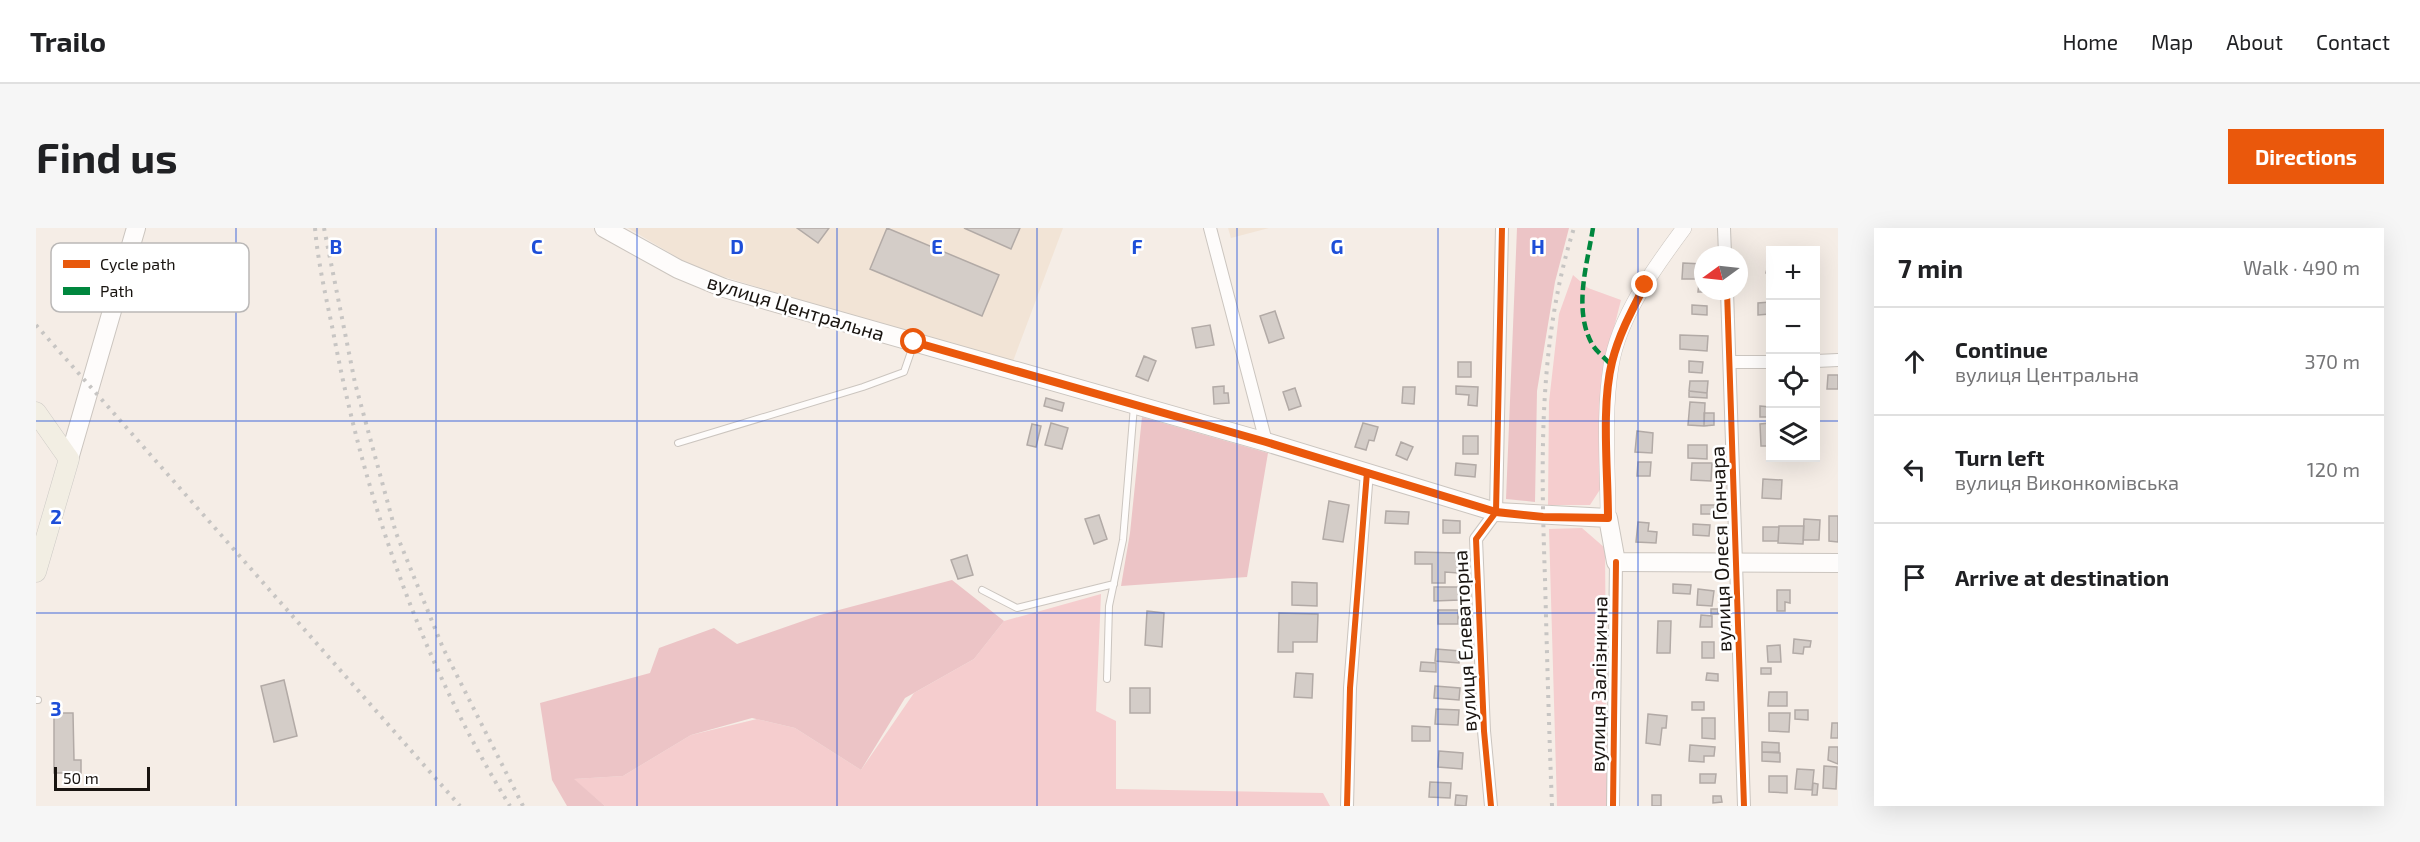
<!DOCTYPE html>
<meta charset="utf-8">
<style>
body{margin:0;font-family:"Exo 2",sans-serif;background:#f6f6f6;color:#202124}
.controls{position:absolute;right:18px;top:18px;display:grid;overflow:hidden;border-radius:0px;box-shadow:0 6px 24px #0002}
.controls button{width:54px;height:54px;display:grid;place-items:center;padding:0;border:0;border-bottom:2px solid #e0e0e0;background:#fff;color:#202124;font:30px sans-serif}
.compass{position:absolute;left:1658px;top:18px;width:54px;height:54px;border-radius:50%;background:#fff;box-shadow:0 6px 24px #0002;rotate:255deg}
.scale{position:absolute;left:18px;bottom:15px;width:96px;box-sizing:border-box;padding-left:6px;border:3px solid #191410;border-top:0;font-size:16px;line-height:21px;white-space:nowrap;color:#191410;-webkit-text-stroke:4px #fff;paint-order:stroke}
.stop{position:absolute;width:18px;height:18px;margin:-14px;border:4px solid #ea580c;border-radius:50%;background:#fff}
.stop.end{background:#ea580c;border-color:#fff;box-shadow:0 2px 6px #0008}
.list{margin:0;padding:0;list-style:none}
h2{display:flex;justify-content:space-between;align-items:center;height:78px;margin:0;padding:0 24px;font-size:26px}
h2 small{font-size:20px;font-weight:400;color:#757577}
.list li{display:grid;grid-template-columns:39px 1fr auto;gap:18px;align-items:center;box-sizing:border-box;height:108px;padding:0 24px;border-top:2px solid #e0e0e0}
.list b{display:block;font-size:22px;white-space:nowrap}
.list p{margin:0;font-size:20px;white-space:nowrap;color:#757577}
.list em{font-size:20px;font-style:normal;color:#757577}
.icon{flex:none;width:33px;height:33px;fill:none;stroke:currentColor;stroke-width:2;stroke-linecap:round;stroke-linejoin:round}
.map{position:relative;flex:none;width:1802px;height:578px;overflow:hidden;border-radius:0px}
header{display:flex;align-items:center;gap:36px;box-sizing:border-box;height:84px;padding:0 30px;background:#fff;border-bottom:2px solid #e0e0e0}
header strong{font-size:28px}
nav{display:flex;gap:33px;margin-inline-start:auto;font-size:21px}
.intro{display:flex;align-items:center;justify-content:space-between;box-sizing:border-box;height:144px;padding:0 36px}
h1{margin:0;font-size:42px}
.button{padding:15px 27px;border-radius:0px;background:#ea580c;color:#fff;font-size:21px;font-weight:700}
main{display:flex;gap:36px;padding:0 36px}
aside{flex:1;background:#fff;border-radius:0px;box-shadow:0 6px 24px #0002}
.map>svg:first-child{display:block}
.built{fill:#f2e4d6}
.green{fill:#f5cdce}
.forest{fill:#ecc4c6}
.building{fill:#d4cdc8;stroke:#b2aaa6;stroke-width:1.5}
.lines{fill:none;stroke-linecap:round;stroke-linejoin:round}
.service-casing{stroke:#cbc5bf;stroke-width:8}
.minor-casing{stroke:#cbc5bf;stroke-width:14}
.tertiary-casing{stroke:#cbc5bf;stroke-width:16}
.secondary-casing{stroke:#cbc5bf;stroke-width:20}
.primary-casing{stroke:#cdcac6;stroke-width:21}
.service{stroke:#fefcfb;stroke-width:6}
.minor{stroke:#fefcfb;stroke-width:12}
.tertiary{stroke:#fefcfb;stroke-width:15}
.secondary{stroke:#fefcfb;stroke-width:18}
.primary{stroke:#f2eee3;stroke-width:20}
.rail{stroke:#c7c5c3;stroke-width:4;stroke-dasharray:3 6;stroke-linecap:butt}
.quiet{stroke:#00873e;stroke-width:4.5;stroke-dasharray:9 4.5;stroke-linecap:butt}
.cycleway-casing{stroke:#fff;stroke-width:10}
.cycleway{stroke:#e8590c;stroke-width:6}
.route{stroke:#ea580c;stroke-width:8}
.grid{fill:none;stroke:#1d4ed8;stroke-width:1.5;stroke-opacity:0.55}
.labels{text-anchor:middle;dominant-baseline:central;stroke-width:5;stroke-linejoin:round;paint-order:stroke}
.street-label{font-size:20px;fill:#191410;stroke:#fff}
.key{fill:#fff;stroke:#bab8b7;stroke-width:1.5}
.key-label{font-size:16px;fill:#191410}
.grid-label{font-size:20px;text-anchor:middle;font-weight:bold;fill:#1d4ed8;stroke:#fff;stroke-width:5;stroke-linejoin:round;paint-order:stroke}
</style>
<header>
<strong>Trailo</strong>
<nav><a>Home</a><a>Map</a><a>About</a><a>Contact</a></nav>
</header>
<div class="intro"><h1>Find us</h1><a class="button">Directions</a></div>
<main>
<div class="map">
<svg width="1802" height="578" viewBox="0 0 1802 578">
<rect width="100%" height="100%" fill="#f5ede6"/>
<path class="built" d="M592 0H1027L976 136 659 40Z
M1192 0H1233L1195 10Z"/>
<path class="green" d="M1537 47 1552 60 1585 72 1565 151V260L1554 277H1512L1513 174 1523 86Z
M1546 300 1569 320 1571 578H1521L1513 301Z
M1065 366 1060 483 1080 493V561L1287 565 1294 578H569L537 551 587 548 655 507 721 491 759 500 825 542 878 465 938 431 968 393Z"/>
<path class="forest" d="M1481 0H1533L1519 54 1501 163 1499 274 1470 271Z
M1106 189 1232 225 1211 349 1085 358 1094 305Z
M916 352 968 393 938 431 869 470 825 542 759 500 716 490 655 507 587 548 538 551 569 578H531L516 552 504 475 614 445 623 420 678 400 701 416 784 387Z"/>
<path class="building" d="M761 0H793L782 15Z
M851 0 963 47 946 88 834 41Z
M928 0H984L975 21Z
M1734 29V46L1730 45Z
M1647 35 1667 36 1666 51H1646Z
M1663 54 1667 55V63L1674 64H1662Z
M1734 74V86L1722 87V75Z
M1656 77 1671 78V87L1656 86Z
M1239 83 1248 110 1233 115 1224 88Z
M1174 97 1178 117 1160 120 1156 100Z
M1644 107 1672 108 1671 123 1644 121Z
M1108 128 1120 133 1112 153 1100 148Z
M1653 133 1667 134 1666 145 1653 144Z
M1422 134H1435V149H1422Z
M1780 147H1782L1781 163H1780Z
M1792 147H1802V161H1791Z
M1654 153H1672L1671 165 1653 163Z
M1188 158V165H1192L1193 175 1178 176 1177 159Z
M1420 158 1442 159 1441 178 1432 177 1433 167 1420 166Z
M1367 159H1379L1378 176 1366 175Z
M1259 160 1265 178 1253 182 1247 164Z
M1653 163 1671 165V170L1653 169Z
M1010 170 1028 175 1026 183 1008 178Z
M1654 174 1669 175 1668 198 1652 197Z
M1724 178 1734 179V189H1724Z
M1668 185H1678V197L1668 198Z
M1015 195 1032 200 1026 221 1009 217Z
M1327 195 1342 199 1338 213 1333 212 1330 222 1319 219Z
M1734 195V218H1725L1724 196Z
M996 196 1005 198 1000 219 991 217Z
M1601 203 1617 205 1616 225 1599 224Z
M1427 208H1442V226H1427Z
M1365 214 1377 219 1371 232 1360 227Z
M1652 217H1671V231L1652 230Z
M1602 234H1615L1614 248H1601Z
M1420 235 1440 237 1439 249 1419 247Z
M1656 235H1676L1675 253 1655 252Z
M1727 251 1746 252 1745 271 1726 270Z
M1293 273 1313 277 1307 314 1287 311Z
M1665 277H1681V286H1665Z
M1350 283 1373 284 1372 296 1349 295Z
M1063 287 1071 311 1058 316 1049 291Z
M1793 288H1802V314L1793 313Z
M1768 291 1784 292 1783 312H1767Z
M1407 292 1424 293V305H1407Z
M1602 294 1613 295 1612 303 1621 304 1620 315 1600 314Z
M1657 296 1674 297 1673 308 1657 307Z
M1743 298H1768L1767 316 1742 315Z
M1727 299H1743L1742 313H1727Z
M1379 324 1423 325 1422 345 1409 344V355H1396V336H1379Z
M931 327 937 347 922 351 915 332Z
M1256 354 1281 355V378L1256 377Z
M1637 356 1655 357 1654 366 1637 365Z
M1398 359H1424V372L1398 373Z
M1662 361 1678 363 1676 378 1661 377Z
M1741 362H1754V375L1749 374V383H1741Z
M1675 381H1682V386H1675Z
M1402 382H1422V396H1402Z
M1111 383 1128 385 1126 419 1109 417Z
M1243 385 1282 386 1281 414H1257V424H1242Z
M1665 387 1676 388V399H1664Z
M1622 393H1635L1634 425H1621Z
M1758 411 1775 413 1774 419H1768L1767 426 1757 425Z
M1666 414H1678V430H1666Z
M1744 417 1745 434H1732L1731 418Z
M1400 421 1424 423 1423 435 1399 433Z
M1385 434 1400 435V444L1384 443Z
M1725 440H1735V446H1725Z
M1260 445 1277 446 1276 470 1258 469Z
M1671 445 1682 446V453L1670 452Z
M248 452 261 508 238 514 225 458Z
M1399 458 1424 460 1423 472 1398 470Z
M1094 460H1114V485H1094Z
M1733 464H1751V478H1732Z
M1656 474H1668V482H1656Z
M1400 481 1423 482 1422 497 1399 496Z
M1759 482H1772V492L1759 491Z
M18 485H37L38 532H45V545H18Z
M1733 485H1754L1753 504 1733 503Z
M1612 486 1631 488 1630 500H1626L1624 517 1610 515Z
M1666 490H1679V511L1666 510Z
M1796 495H1802V510H1795Z
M1376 498 1394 499V513H1376Z
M1726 514 1743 515V524H1726Z
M1654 517 1679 519 1678 528H1668V534L1653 533Z
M1793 519H1802V536L1792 532Z
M1403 523 1427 525 1426 541 1402 539Z
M1726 524 1744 525V534L1726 533Z
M1788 538 1801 539 1800 561 1787 560Z
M1761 541 1778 542 1776 562 1759 561Z
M1664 546H1680L1679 555H1664Z
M1733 548H1751V565L1733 564Z
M1394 554 1415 555 1414 570 1393 569Z
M1777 555 1782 556 1781 567H1776Z
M1420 567 1431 568 1430 578 1419 577Z
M1616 567H1625V578H1616Z
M1677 568H1685L1686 574 1677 575Z"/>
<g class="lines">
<defs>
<path id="service" d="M642 215 827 159 868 144 878 115
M946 362 981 380 1078 356
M1071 451 1073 378 1087 312 1098 178
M0 472H2"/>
<path id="minor" d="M1174 0 1230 214
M1688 0 1689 27
M1691 63 1708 578
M1780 133 1802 132
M1696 134H1734
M1311 578 1314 460 1331 244
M1455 578 1448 503 1440 311 1460 284 1466 0
M1577 578 1580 334"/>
<path id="tertiary" d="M1572 290C1572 240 1567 188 1575 138 1583 88 1619 39 1648 0"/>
<path id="secondary" d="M568 0 642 41 688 60 1230 214 1460 284 1572 290 1580 334 1802 335
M33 231 100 0"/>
<path id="primary" d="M0 184 33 231 0 344"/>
</defs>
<use href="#service" class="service-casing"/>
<use href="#minor" class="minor-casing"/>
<use href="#tertiary" class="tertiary-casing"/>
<use href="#secondary" class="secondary-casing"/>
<use href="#primary" class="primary-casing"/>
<use href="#service" class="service"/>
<use href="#minor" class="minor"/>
<use href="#tertiary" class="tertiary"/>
<use href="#secondary" class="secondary"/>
<use href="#primary" class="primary"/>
<path class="rail" d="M279 0C282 35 290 69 297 103 328 269 385 434 474 578
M288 0 319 155 360 305 407 420 487 578
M0 97 424 578
M1516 578C1513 502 1511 427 1509 351 1505 234 1502 113 1538 0"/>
<path class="quiet" d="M1557 0C1551 37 1537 81 1556 116 1560 123 1569 130 1575 137"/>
<defs>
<path id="cycleway" d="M1691 63 1708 578
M1311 578 1314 460 1331 244
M1455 578 1448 503 1440 311 1460 284 1466 0
M1577 578 1580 334"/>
</defs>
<use href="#cycleway" class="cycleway-casing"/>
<use href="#cycleway" class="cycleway"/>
</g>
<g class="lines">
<path class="route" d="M878 114 1230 214 1460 284 1507 289 1572 290C1572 244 1565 178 1576 134 1583 106 1596 82 1609 57"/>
</g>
<path class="grid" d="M200 0V578M400 0V578M601 0V578M801 0V578M1001 0V578M1201 0V578M1402 0V578M1602 0V578M0 193H1734M1780 193H1802M0 385H1802"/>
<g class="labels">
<g class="street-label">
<text transform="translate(760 79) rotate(17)">вулиця Центральна</text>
<text transform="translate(1684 321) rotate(-92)">вулиця Олеся Гончара</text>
<text transform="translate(1428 413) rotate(-93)">вулиця Елеваторна</text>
<text transform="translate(1562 456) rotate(-89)">вулиця Залізнична</text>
</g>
</g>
<rect x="15" y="15" width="198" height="69" rx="9" class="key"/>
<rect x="27" y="32" width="27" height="8" fill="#e8590c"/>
<rect x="27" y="59" width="27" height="8" fill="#00873e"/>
<g class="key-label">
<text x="64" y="42">Cycle path</text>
<text x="64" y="69">Path</text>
</g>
<g class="grid-label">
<text x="300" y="26">B</text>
<text x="501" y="26">C</text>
<text x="701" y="26">D</text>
<text x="901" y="26">E</text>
<text x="1101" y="26">F</text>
<text x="1301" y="26">G</text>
<text x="1502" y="26">H</text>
<text x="20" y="296">2</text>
<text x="20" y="488">3</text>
</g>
</svg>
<div class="controls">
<button>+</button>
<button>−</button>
<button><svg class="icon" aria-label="locate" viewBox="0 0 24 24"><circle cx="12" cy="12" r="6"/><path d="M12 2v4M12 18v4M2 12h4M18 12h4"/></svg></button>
<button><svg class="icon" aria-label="layers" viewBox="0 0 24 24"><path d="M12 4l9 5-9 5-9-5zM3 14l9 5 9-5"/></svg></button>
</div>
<svg class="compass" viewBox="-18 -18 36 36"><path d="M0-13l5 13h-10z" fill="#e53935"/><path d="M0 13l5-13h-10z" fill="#757577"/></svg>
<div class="scale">50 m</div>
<div class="stop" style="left:878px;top:114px"></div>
<div class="stop end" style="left:1609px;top:57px"></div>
</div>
<aside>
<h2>7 min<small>Walk · 490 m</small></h2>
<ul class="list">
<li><svg class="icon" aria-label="ahead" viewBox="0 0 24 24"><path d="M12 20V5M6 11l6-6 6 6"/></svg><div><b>Continue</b><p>вулиця Центральна</p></div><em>370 m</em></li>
<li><svg class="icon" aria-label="left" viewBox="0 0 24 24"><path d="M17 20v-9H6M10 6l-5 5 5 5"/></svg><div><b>Turn left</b><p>вулиця Виконкомівська</p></div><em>120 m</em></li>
<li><svg class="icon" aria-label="arrive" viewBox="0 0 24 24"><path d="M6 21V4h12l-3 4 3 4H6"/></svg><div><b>Arrive at destination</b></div></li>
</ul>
</aside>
</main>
